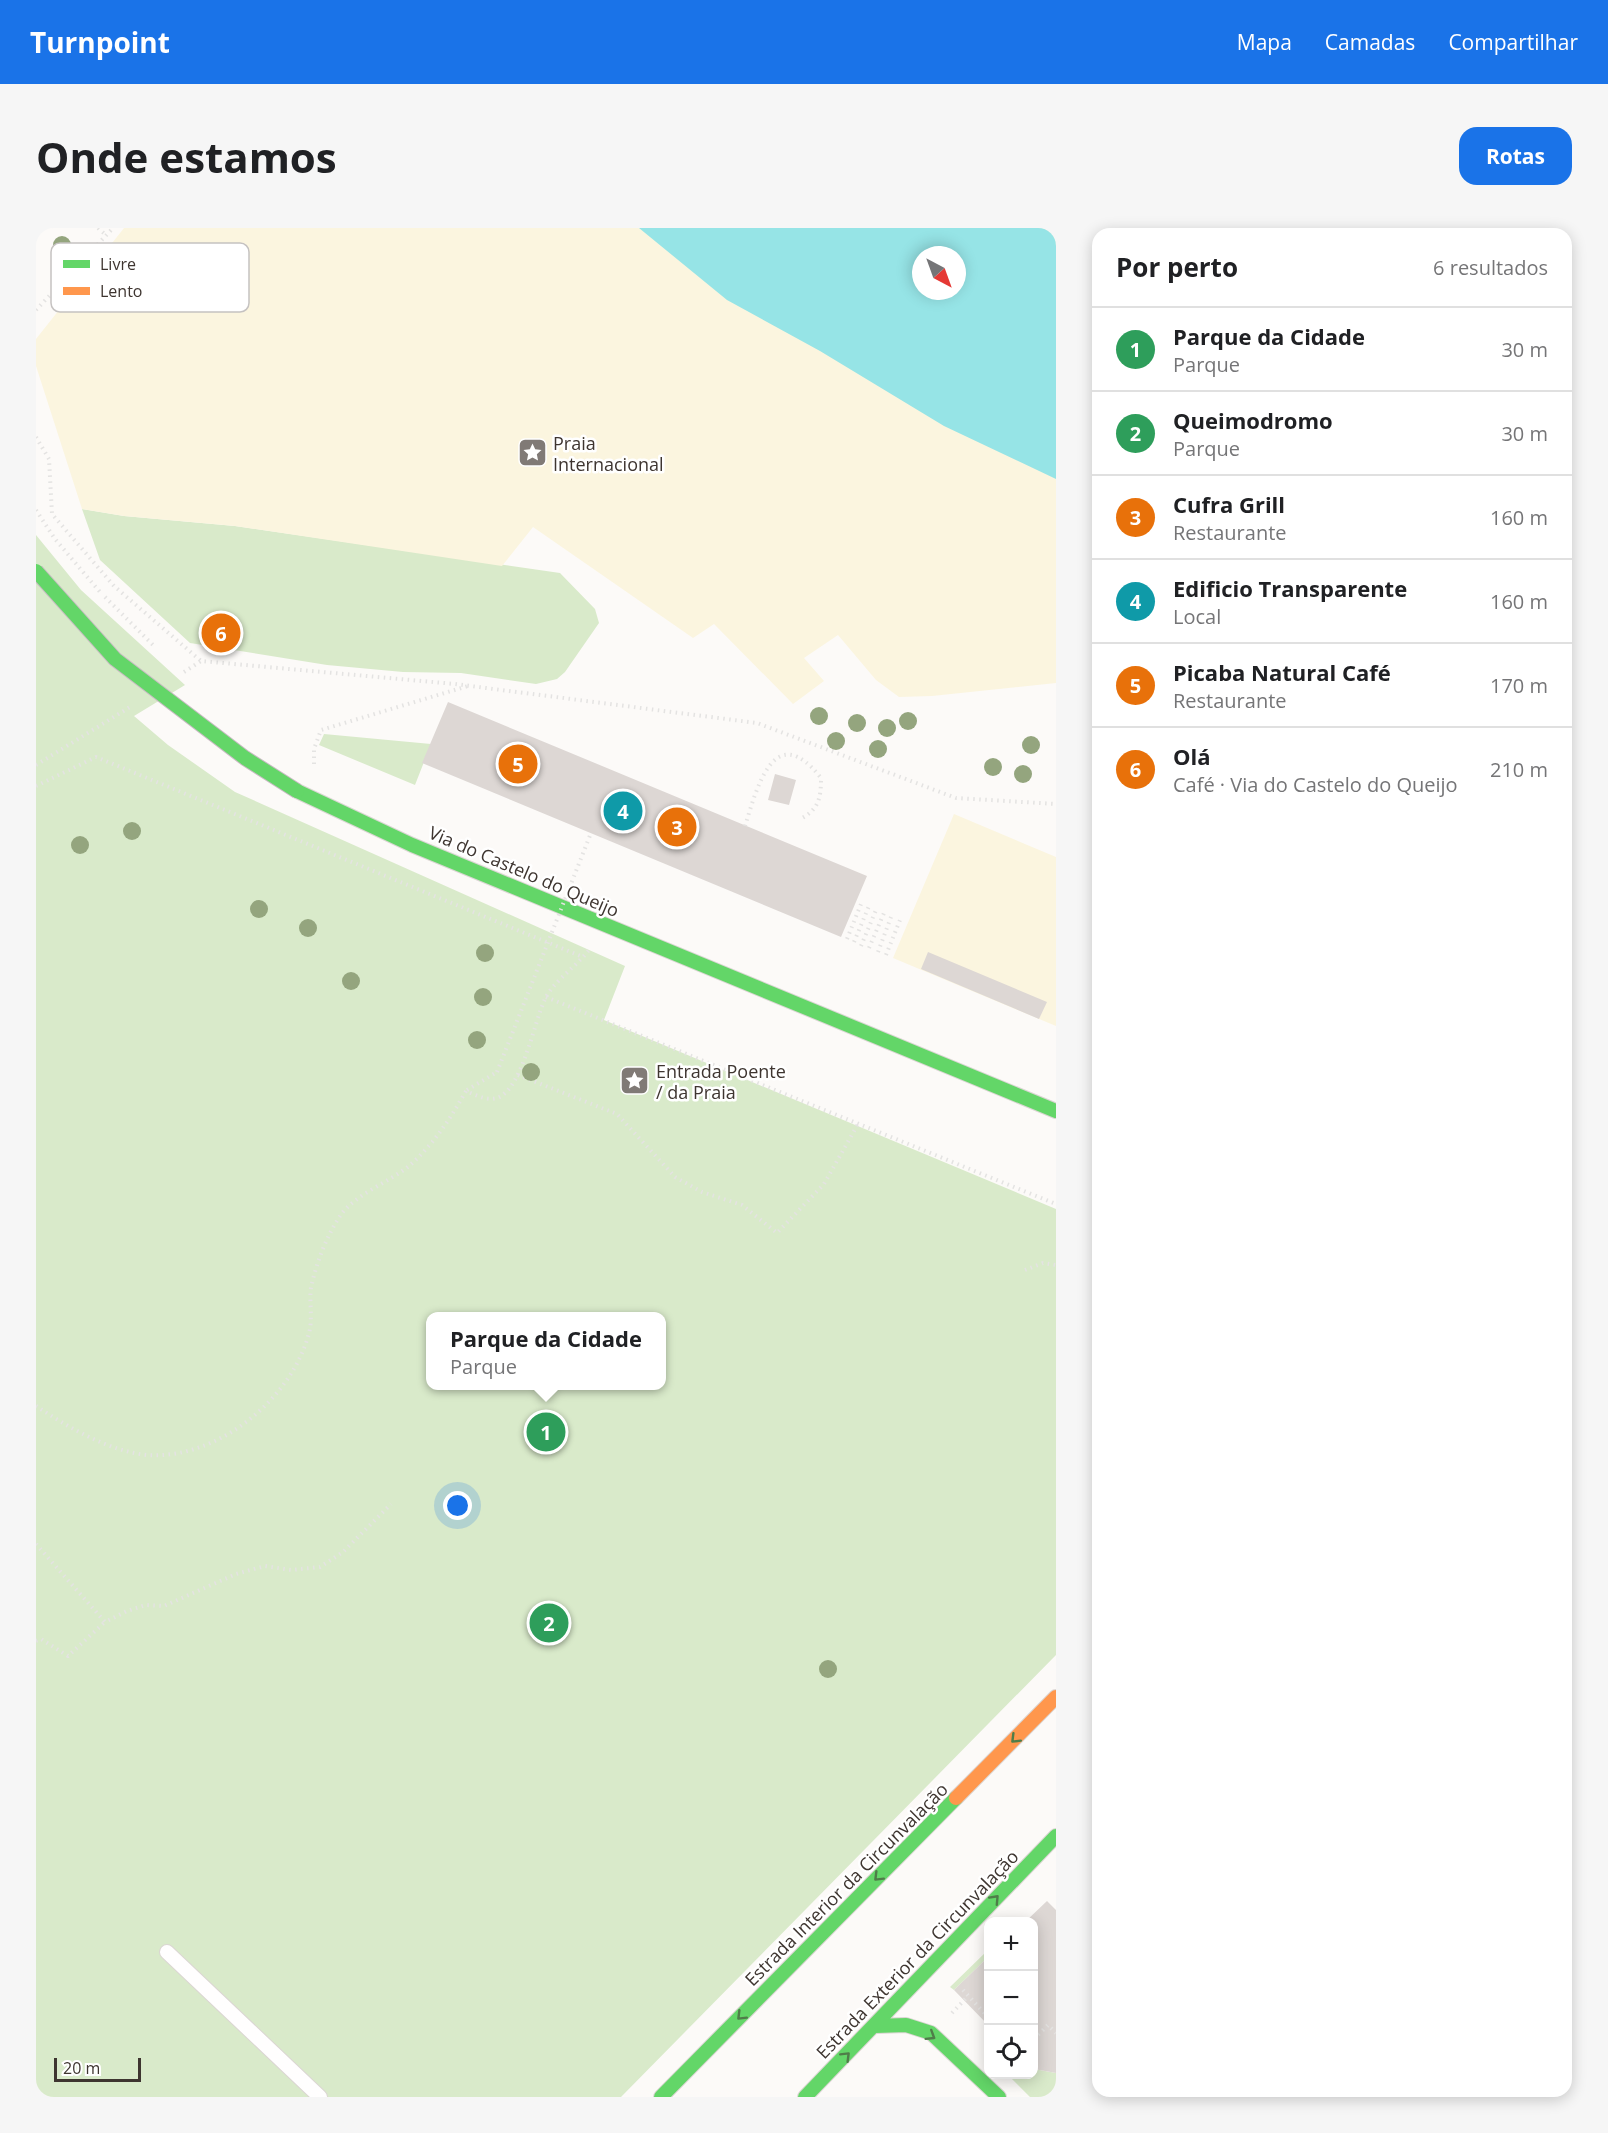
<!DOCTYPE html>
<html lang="pt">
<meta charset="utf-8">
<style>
body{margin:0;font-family:"Open Sans",sans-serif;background:#f6f6f6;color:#202124}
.controls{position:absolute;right:18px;bottom:18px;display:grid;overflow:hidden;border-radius:12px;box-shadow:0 3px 15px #0003}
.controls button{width:54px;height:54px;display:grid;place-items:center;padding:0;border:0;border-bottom:2px solid #e0e0e0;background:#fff;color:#202124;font:30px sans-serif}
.compass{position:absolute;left:876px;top:18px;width:54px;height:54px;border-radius:50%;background:#fff;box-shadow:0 3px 15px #0003;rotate:139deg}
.scale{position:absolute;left:18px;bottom:15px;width:87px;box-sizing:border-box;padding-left:6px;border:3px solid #3e3530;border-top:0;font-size:16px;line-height:21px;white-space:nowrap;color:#3e3530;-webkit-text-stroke:4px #fff;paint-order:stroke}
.you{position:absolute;left:422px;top:1278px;width:21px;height:21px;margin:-15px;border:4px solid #fff;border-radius:50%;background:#1a73e8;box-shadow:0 0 0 9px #1a73e833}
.badge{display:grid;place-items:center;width:39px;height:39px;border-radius:50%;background:#1a73e8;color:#fff;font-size:20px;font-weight:700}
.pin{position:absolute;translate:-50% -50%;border:3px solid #fff;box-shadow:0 2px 6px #0006}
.popup{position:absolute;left:390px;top:1084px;width:240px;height:78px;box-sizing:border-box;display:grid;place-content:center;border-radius:12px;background:#fff;filter:drop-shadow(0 2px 4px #0005);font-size:20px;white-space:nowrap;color:#757577}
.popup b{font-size:22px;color:#202124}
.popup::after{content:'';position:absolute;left:50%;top:100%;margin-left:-12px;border:12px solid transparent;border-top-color:#fff}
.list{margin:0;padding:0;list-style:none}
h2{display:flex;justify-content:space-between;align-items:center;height:78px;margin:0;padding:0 24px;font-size:26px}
h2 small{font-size:20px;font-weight:400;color:#757577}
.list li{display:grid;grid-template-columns:39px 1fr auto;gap:18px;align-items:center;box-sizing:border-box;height:84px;padding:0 24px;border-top:2px solid #e0e0e0}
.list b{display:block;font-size:22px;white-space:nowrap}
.list p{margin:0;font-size:20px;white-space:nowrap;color:#757577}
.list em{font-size:20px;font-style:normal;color:#757577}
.icon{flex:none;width:33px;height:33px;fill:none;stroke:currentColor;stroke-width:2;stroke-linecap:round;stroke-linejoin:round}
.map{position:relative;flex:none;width:1020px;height:1869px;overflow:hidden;border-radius:18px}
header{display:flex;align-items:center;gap:36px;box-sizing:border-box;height:84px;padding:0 30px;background:#1a73e8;color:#fff}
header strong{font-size:28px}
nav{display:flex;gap:33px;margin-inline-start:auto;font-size:21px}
.intro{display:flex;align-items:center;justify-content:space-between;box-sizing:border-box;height:144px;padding:0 36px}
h1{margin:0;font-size:42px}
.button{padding:15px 27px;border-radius:18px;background:#1a73e8;color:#fff;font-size:21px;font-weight:700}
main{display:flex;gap:36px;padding:0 36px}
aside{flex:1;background:#fff;border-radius:18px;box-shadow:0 3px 15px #0003}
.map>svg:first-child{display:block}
.green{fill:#d9eaca;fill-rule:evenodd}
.sand{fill:#fbf5df;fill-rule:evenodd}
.water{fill:#96e4e6;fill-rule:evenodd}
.building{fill:#ddd7d4}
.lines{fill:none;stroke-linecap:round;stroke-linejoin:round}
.lane-casing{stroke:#dbd6d3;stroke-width:16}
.fast-casing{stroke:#dbd6d3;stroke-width:16}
.slow-casing{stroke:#dbd6d3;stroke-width:16}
.path{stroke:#e4e3e2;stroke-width:4;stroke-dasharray:1.5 4.5;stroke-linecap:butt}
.lane{stroke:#fffefe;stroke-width:14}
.fast{stroke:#63d668;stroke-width:14}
.slow{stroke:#ff974d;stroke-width:14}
.fast-bridge-casing{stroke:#cabbc4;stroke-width:16;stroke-linecap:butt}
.path-bridge{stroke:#e4e3e2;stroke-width:4;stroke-dasharray:1.5 4.5;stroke-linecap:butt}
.fast-bridge{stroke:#63d668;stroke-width:14}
.tree{fill:#94a57e}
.oneway{stroke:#4f7d49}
.labels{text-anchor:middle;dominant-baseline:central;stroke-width:5;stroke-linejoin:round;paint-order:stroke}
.poi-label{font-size:18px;fill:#3e3530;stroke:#fff;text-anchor:start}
.street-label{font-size:18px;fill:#3e3530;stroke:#fff}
.key{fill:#fff;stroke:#c5c2c1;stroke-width:1.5}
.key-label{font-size:16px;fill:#3e3530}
</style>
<header>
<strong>Turnpoint</strong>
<nav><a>Mapa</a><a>Camadas</a><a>Compartilhar</a></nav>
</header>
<div class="intro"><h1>Onde estamos</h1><a class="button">Rotas</a></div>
<main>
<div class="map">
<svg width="1020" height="1869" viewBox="0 0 1020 1869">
<rect width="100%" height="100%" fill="#fcfaf8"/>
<path class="green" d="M46 281 88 288 199 298 524 345 559 381 563 395 529 444 521 451 500 456 425 445 367 444 291 437 154 415 64 332Z
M0 307 45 362 149 457 98 488 132 517 199 564 589 738 568 792 1020 981V1427L585 1869H0ZM394 1088H626V1158H394Z
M288 506 395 516 379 557 283 517Z
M952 1722V1729L918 1762 914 1759Z
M998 1841 1020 1845V1869H994L972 1847 998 1846Z"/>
<path class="sand" d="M88 0H1020V455L896 468 863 469 840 452 802 407 768 430 788 453 757 476 678 396 657 410 497 299 466 338 199 298 88 288 46 281 0 138V111ZM885 27H921V63H885Z
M918 586 1020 629V798L857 730Z"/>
<path class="water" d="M603 0H1020V251L908 198 784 123 691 72ZM885 27H921V63H885Z"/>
<path class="building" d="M412 474 831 648 805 709 386 535Z
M739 546 760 552 753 577 732 572Z
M892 724 1011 774 1003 791 885 741Z
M1011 1673 1020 1682V1845L998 1841V1694H989Z
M952 1729V1797L918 1762Z"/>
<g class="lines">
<defs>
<path id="lane" d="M131 1724 284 1869"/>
<path id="fast" d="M261 563 376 617 1020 883
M839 1798 870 1797 895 1805 963 1869
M625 1869 920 1570
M769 1869 1020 1608"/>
<path id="slow" d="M920 1570 1020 1469"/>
</defs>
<use href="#lane" class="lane-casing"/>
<use href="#fast" class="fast-casing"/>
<use href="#slow" class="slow-casing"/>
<path class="path" d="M62 0 70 7
M0 82 77 0
M0 209 13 231 16 286 78 358 165 433 419 456 721 495 920 570 1020 576
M148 444 165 433
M278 536V521L285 502 432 458
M0 537 94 479
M0 558 60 529 547 729 553 722
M709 598C721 560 738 490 785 550 785 569 783 581 766 590
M811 711 825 676
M818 714 833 678
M825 718 840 682
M833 720 848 685
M842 724 855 689
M850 727 864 692
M510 769 1020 976
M482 847 581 886 639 949 666 964 706 977 741 1005 788 956 822 896
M431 862 461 844
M989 1042 1007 1035 1020 1037
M0 1178C32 1199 72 1223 111 1227 181 1232 256 1171 273 1105 277 1091 273 1074 275 1060 280 1036 290 1009 304 988 318 967 353 954 373 938 398 916 414 891 430 863 440 867 450 873 461 870 486 862 498 794 509 771 516 756 535 742 547 729
M0 1316 69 1394 91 1383 110 1377 128 1378 200 1346 229 1338 255 1342 284 1339 307 1324 355 1276
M0 1413 5 1411 32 1428 69 1394
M927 1762 952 1789
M916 1785 932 1768
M998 1811 1012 1797 1020 1805"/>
<use href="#lane" class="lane"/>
<use href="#fast" class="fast"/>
<use href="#slow" class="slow"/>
<defs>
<path id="fast-bridge" d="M0 343 79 431 209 530 261 563"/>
</defs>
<use href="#fast-bridge" class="fast-bridge-casing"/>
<path class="path-bridge" d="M0 282 19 311 64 364
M69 369 119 419
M461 844 555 605"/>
<use href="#fast-bridge" class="fast-bridge"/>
</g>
<g class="tree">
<circle cx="26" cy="17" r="9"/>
<circle cx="783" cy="488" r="9"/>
<circle cx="872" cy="493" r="9"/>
<circle cx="821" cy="495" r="9"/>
<circle cx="851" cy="500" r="9"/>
<circle cx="800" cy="513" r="9"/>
<circle cx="995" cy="517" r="9"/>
<circle cx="842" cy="521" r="9"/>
<circle cx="957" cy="539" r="9"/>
<circle cx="987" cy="546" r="9"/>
<circle cx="96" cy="603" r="9"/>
<circle cx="44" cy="617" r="9"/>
<circle cx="223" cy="681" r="9"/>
<circle cx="272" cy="700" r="9"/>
<circle cx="449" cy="725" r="9"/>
<circle cx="315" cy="753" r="9"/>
<circle cx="447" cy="769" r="9"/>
<circle cx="441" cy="812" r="9"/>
<circle cx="495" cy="844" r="9"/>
<circle cx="792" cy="1441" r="9"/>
</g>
<defs><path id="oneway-chevron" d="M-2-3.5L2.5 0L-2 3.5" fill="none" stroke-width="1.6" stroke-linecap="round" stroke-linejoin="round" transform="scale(1.5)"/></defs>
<g class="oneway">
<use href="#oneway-chevron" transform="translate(979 1511) rotate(135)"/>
<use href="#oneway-chevron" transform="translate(842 1649) rotate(135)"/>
<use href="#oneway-chevron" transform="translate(959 1671) rotate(-47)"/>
<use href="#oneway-chevron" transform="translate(705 1788) rotate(135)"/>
<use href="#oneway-chevron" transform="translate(895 1808) rotate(32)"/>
<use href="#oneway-chevron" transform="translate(810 1828) rotate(-45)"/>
</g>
<defs>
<symbol id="sight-square" viewBox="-11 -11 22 22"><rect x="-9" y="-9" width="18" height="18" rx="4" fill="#807a76" stroke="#fff"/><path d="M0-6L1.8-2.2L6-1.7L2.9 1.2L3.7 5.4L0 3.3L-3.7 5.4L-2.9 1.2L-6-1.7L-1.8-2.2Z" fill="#fff"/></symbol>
</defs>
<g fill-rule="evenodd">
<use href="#sight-square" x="480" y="208" width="33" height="33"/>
<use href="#sight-square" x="582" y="836" width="33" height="33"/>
</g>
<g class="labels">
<g class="poi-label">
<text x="517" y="215">Praia<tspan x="517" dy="21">Internacional</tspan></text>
<text x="620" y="843">Entrada Poente<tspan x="620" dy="21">/ da Praia</tspan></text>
</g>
<g class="street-label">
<text transform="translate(488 643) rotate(23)">Via do Castelo do Queijo</text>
<text transform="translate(810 1656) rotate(-45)">Estrada Interior da Circunvalação</text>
<text transform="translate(881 1726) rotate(-46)">Estrada Exterior da Circunvalação</text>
</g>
</g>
<rect x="15" y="15" width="198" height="69" rx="9" class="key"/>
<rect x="27" y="32" width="27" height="8" fill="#63d668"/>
<rect x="27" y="59" width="27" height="8" fill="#ff974d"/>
<g class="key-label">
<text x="64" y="42">Livre</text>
<text x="64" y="69">Lento</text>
</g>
</svg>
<div class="controls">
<button>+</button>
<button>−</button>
<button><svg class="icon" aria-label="locate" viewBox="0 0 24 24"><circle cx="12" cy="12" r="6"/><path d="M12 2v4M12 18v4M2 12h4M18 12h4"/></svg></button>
</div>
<svg class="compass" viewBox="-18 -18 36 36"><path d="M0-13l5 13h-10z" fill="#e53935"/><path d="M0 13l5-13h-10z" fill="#757577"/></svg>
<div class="scale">20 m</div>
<div class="you"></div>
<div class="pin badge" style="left:510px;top:1204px;background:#2e9e5b">1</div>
<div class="popup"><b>Parque da Cidade</b>Parque</div>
<div class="pin badge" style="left:513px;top:1395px;background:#2e9e5b">2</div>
<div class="pin badge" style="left:641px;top:599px;background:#e8710a">3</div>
<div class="pin badge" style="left:587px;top:583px;background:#0f9aa8">4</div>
<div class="pin badge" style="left:482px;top:536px;background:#e8710a">5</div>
<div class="pin badge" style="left:185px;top:405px;background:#e8710a">6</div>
</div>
<aside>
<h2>Por perto<small>6 resultados</small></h2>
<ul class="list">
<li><span class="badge" style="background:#2e9e5b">1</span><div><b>Parque da Cidade</b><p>Parque</p></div><em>30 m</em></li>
<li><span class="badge" style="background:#2e9e5b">2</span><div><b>Queimodromo</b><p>Parque</p></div><em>30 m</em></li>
<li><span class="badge" style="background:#e8710a">3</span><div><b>Cufra Grill</b><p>Restaurante</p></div><em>160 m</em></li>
<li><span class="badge" style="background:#0f9aa8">4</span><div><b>Edificio Transparente</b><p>Local</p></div><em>160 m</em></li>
<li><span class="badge" style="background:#e8710a">5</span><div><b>Picaba Natural Café</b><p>Restaurante</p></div><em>170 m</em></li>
<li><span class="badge" style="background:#e8710a">6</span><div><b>Olá</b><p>Café · Via do Castelo do Queijo</p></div><em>210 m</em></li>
</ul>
</aside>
</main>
